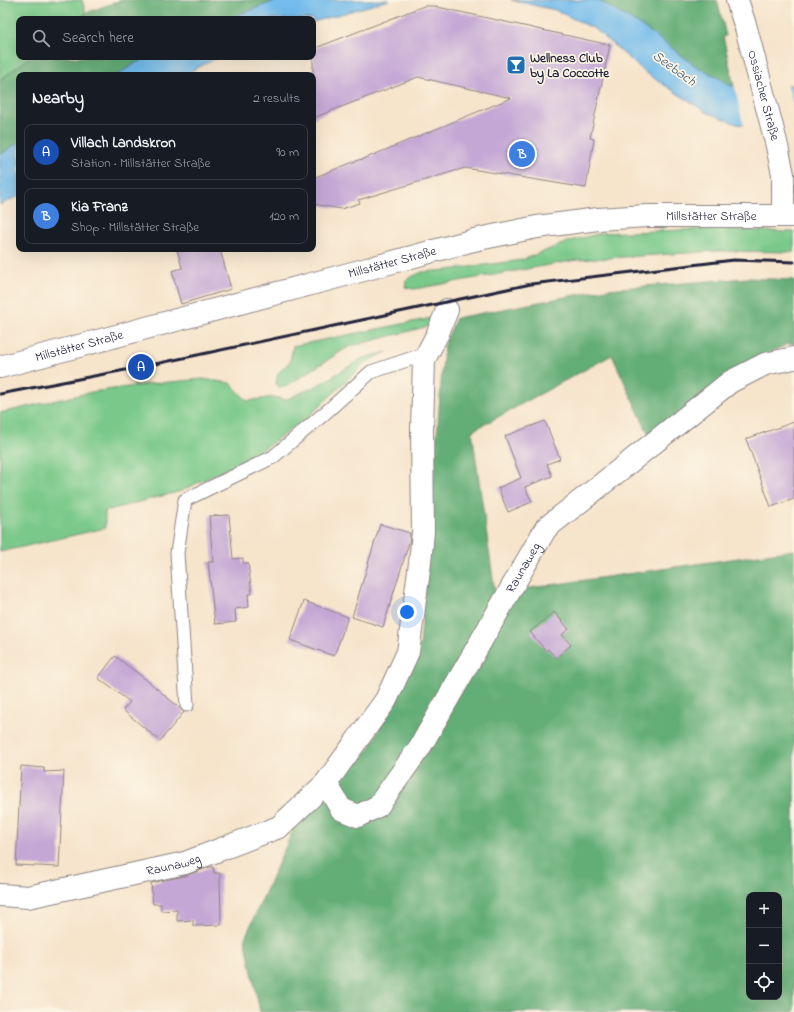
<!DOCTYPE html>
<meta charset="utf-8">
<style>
body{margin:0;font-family:"Indie Flower",sans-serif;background:#20242c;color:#f1f3f6}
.controls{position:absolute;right:12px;bottom:12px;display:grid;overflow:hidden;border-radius:8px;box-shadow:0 4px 16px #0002}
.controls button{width:36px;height:36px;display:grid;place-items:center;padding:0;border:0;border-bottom:1px solid #363941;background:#171b24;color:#f1f3f6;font:20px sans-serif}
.you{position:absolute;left:407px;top:612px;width:14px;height:14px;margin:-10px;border:3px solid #fff;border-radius:50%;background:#1a73e8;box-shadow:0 0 0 6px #1a73e833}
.badge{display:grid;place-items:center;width:26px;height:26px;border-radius:50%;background:#1f6fb2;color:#fff;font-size:13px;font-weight:700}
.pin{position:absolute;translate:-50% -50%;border:2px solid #fff;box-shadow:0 1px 4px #0006}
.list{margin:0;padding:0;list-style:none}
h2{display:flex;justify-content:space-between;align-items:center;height:52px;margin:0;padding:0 16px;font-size:17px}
h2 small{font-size:13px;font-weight:400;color:#9ea1a6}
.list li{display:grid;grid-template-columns:26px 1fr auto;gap:12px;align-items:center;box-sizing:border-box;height:56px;margin:0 8px 8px;padding:0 8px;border:1px solid #363941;border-radius:8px}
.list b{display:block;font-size:15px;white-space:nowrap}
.list p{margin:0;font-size:13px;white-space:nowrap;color:#9ea1a6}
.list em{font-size:13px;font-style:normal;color:#9ea1a6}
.icon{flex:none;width:22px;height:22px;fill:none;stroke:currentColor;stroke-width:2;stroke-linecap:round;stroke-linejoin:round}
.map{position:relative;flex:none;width:794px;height:1012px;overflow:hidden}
.search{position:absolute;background:#171b24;box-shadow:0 4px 16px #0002;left:16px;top:16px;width:300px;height:44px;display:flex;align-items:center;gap:10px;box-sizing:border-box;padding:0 14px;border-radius:8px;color:#9ea1a6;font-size:15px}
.panel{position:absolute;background:#171b24;box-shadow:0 4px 16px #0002;left:16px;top:72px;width:300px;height:180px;border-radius:8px}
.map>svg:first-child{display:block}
.green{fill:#7ac98a;stroke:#4e7662}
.forest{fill:#63ad76;stroke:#426858;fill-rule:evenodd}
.water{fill:#73bceb;stroke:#4a6f93}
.pier{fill:#f6e4cb}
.building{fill:#c4a7d5}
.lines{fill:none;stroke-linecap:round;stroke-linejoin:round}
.service-casing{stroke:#8c8383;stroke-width:15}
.minor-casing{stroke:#8c8383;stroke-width:24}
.tertiary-casing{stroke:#8c8383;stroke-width:24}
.service{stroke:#fff;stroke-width:13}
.minor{stroke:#fff;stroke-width:22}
.tertiary{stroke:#fff;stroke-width:22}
.rail{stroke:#22223b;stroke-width:3}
.labels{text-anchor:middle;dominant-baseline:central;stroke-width:3.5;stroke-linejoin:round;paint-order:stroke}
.poi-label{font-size:13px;font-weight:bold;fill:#22223b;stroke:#fcf5e5;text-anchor:start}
.street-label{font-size:13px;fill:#22223b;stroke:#fcf5e5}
.water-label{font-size:14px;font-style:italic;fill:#3e5879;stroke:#fcf5e5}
</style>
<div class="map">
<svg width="794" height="1012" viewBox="0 0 794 1012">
<rect width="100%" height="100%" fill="#fcf5e5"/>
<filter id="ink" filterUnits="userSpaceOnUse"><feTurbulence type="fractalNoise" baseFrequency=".025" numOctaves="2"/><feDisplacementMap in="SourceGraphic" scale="8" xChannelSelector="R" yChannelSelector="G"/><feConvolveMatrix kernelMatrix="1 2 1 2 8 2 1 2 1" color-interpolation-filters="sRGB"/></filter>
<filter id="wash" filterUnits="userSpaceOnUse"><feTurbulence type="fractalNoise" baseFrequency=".012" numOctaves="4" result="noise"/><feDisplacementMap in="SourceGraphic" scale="16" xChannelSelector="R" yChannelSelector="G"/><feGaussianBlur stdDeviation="0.9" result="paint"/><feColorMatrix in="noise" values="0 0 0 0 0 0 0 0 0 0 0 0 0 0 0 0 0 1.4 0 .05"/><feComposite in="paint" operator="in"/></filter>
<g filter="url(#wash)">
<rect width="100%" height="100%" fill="#f6e4cb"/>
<path class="green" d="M0 0H82L86 13 79 19H19V57H30L0 80Z
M711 229 794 232V252L718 251 577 260 420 288 413 289 405 287 406 280 411 277 422 272 447 270 522 260 570 241 601 233Z
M437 317 433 325 348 347 285 387H279L276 384 278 373 290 361 293 346Z
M387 352 366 362 307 418 253 456 181 491 105 511V528L0 552V413L92 392 148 384 203 379 230 383 248 401 274 397 285 400 320 384 363 358Z"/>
<path class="forest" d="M121 0H278L227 19H79L86 13Z
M598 0H717L726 36H723L734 86H731L717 77 694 65 668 45 646 29Z
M30 57H146L117 75H19V142L0 155V80Z
M748 278 794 280V344H788L741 366 649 435 612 355 472 431 495 593 794 550V1012H260L245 938 294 828 370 748 420 646 431 512 444 346 456 318 607 289ZM749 895H779V997H749Z"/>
<path class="water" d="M278 0H389L313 22V19H227Z
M511 0H598L646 29 668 45 694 65 717 77 731 86 794 85V130L737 124 706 112 646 73 595 29 555 10Z
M146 57H219L183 75H117Z
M19 142V196L0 205V155Z"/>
<path class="pier" d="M787 83 794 108V132L744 127 734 84Z"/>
<g id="blocks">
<path class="building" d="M424 6H433L610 45 590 138 594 139 586 188 465 168 358 200 360 203 341 209 313 204V178L361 159V160L511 98 418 77 313 118V49Z
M177 249H220L231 289 181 304 172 271 182 268Z
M545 421 560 459 547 464 552 476 525 487 532 502 508 512 498 488 521 478 505 436Z
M794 422V499L771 507 746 439Z
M229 515 233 559 243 558V563H248L252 594H248L249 607 235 609 236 622 215 624 208 562H213L209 516Z
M380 524 410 533 409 543 383 627 352 617Z
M304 601 348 617 334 656 290 640Z
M554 612 569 629 562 635 571 645 556 658 548 649 546 651 530 632Z
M115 656 148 681 184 712 160 741 123 710 130 702 98 678Z
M21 766 44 768V772L64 771 59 867 16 865Z
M210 867H213L214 873H220L221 925 193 926V920L177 921V910L161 911V904H153L151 883 188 875Z"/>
</g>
</g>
<g filter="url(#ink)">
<use href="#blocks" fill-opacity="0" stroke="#8c8383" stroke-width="1"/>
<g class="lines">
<defs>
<path id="service" d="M187 705 177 553 185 500 273 457 325 413 371 372 416 357 424 360"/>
<g id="minor">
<path id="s1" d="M326 783 341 809 358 816 378 806 420 747 546 528 587 496 730 382 765 364 794 358"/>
<path id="s2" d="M0 895 28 897 185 863 279 827 326 783 386 700 408 652 420 563 423 532 422 429 424 360 438 333 447 310"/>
</g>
<g id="tertiary">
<path id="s3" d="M737 0 746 28 776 142 783 174V216"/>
<path id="s4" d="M0 367 356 272 474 240 537 227 598 219 647 216H794"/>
</g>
</defs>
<use href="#service" class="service-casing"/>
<use href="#minor" class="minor-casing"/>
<use href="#tertiary" class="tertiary-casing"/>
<use href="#service" class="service"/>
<use href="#minor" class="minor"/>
<use href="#tertiary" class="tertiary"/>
<path class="rail" d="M0 394 141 367 531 284 734 260 794 262"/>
</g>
</g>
<defs>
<symbol id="bar-square" viewBox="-11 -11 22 22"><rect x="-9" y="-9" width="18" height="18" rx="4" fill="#1f6fb2" stroke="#fcf5e5"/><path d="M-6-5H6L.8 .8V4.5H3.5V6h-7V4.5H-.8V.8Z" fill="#fff"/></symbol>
</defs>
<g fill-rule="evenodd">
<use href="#bar-square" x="505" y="54" width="22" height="22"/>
</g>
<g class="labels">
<g class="poi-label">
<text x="530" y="58">Wellness Club<tspan x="530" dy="15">by La Coccotte</tspan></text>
</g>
<g class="street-label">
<text stroke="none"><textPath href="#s3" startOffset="99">Ossiacher Straße</textPath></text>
<text stroke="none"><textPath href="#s4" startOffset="730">Millstätter Straße</textPath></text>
<text stroke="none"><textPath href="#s4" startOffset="406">Millstätter Straße</textPath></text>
<text stroke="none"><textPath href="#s4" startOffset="82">Millstätter Straße</textPath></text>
<text stroke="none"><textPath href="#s1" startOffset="350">Raunaweg</textPath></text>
<text stroke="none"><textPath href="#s2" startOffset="177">Raunaweg</textPath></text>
</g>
<g class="water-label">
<text transform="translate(674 69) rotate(36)">Seebach</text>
</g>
</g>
</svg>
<div class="controls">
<button>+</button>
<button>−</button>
<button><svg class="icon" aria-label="locate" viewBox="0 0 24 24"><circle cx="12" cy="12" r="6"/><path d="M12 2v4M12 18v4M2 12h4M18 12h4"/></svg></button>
</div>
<div class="you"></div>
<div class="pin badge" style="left:141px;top:367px;background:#1a4fb4">A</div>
<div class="pin badge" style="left:522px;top:154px;background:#3f7fe0">B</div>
<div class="search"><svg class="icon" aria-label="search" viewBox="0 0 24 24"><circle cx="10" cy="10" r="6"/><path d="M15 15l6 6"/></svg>Search here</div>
<section class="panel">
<h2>Nearby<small>2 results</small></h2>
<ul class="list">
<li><span class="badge" style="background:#1a4fb4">A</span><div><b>Villach Landskron</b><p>Station · Millstätter Straße</p></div><em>90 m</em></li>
<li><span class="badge" style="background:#3f7fe0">B</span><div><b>Kia Franz</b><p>Shop · Millstätter Straße</p></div><em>120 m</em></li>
</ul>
</section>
</div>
